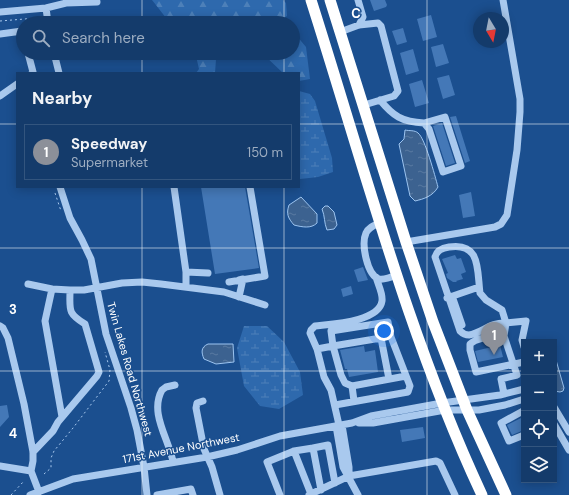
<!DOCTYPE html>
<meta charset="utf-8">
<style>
body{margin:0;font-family:"DM Sans",sans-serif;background:#214673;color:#f1f3f6}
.controls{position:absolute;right:12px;bottom:12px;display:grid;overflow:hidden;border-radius:0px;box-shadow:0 2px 10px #0003}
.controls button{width:36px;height:36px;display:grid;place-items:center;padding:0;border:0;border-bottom:1px solid #33557e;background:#143b6b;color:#f1f3f6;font:20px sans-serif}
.compass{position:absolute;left:473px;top:12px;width:36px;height:36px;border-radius:50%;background:#143b6b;box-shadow:0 2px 10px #0003;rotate:170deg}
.you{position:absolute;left:384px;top:331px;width:14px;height:14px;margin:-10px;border:3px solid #fff;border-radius:50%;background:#1a73e8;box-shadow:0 0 0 6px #1a73e833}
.badge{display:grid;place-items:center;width:26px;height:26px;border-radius:50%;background:#8c9099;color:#fff;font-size:13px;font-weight:700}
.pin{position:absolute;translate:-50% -33px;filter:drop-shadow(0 1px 2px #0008)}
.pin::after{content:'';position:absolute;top:21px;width:14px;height:12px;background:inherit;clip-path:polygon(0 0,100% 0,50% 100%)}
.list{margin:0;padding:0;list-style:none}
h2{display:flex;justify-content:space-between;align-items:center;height:52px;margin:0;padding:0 16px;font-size:17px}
h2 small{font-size:13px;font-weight:400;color:#9dadc1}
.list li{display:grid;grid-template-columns:26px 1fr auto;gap:12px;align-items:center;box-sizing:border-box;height:56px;margin:0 8px 8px;padding:0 8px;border:1px solid #33557e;border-radius:0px}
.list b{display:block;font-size:15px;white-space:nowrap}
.list p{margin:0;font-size:13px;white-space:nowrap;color:#9dadc1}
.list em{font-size:13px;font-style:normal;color:#9dadc1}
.icon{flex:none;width:22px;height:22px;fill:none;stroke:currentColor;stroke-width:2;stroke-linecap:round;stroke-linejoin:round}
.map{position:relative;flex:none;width:569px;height:495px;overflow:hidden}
.search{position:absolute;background:#143b6b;box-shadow:0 2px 10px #0003;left:16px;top:16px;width:284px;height:44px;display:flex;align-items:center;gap:10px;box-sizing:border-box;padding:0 14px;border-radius:22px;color:#9dadc1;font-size:15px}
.panel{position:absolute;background:#143b6b;box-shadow:0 2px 10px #0003;left:16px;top:72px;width:284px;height:116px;border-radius:0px}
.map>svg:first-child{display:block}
.forest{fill:url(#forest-firs)}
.wetland{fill:url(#wetland-marsh)}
.water{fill:url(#water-ripples);stroke:#9cc4f0}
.building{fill:#4478b7}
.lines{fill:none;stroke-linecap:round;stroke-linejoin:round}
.path{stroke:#a9c9ee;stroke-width:1;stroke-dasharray:2 3;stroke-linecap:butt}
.minor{stroke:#a9c9ee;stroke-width:7}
.highway{stroke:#fff;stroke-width:11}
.grid{fill:none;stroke:#fff;stroke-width:1;stroke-opacity:0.55}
.labels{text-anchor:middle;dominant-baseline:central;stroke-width:3;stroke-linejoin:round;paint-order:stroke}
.street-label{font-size:11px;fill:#fff;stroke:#1b4f8f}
.grid-label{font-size:13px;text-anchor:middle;font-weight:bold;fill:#fff;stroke:#1b4f8f;stroke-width:3;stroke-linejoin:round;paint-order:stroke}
</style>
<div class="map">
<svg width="569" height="495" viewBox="0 0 569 495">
<defs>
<pattern id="forest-firs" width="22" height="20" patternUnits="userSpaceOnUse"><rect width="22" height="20" fill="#2e69ad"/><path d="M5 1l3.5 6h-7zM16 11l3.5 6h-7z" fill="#4d80b9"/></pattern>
<pattern id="wetland-marsh" width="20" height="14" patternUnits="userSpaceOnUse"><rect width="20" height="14" fill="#2e69ad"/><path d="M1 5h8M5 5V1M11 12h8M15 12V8" fill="none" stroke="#4d80b9"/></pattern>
<pattern id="water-ripples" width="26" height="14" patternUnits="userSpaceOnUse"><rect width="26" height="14" fill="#3c6290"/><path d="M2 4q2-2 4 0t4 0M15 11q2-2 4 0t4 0" fill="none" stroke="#597aa1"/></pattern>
</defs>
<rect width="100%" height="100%" fill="#1b4f8f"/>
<path class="forest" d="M152 0H283L286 3 287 16 281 20V23H170Z
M293 34 296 35 306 47 310 79 299 81V73H283L263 54 216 59 215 73H196L199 69 196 56 194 53H293Z"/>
<path class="wetland" d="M299 91 310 94 315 101 332 158 333 172 318 177 300 179 299 178Z
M244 326H267L284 342 300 372 303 395 279 409 260 406 244 386 237 348Z"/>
<path class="water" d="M405 130C409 131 415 130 418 133 425 138 435 176 438 187 433 196 424 199 415 201L410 196 399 144 404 139Z
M301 197 317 214V223C311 229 302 227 294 225 288 218 286 214 289 205Z
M325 206H328L334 212 337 225 334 229 327 230C324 223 325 216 322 209Z
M208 344H233L234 362 216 364 204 359C201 352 201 347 208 344Z
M554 353 564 388 563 391 560 392 554 391Z"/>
<path class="building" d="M370 0H385L387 5 386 7 374 11Z
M431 15 437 37 423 41 417 19Z
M403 28 407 42 397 45 392 31Z
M443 44 449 63 436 67 431 47Z
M413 49 419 71 406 75 400 53Z
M449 75 455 95 443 99 437 78Z
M422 80 429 103 415 107 409 84Z
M456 116 470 161 465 163 450 117Z
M442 123 455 163 446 166 433 126Z
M201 187H245L259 268 215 274Z
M471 192 475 216 463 218 459 195Z
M455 255 457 259 461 258 466 272 461 274 463 279 456 281 457 282H453L447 278 446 274 448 273 442 259Z
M363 267 368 280 358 282 354 270Z
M351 286 353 294 343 297 341 289Z
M500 345 503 357 478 362 475 351Z
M364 346 365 352 375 350 378 372 349 377 347 369H345L340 350Z
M7 405 9 417 0 427V406Z
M523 417 524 420V430L512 435 507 425Z
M423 427 425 438 402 442 400 430Z"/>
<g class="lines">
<path class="path" d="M0 21 37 18 40 20 41 23
M55 193 61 211
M44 474 51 468V458L54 451 73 428 109 381 110 370 105 352
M11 495 24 481"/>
<path class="minor" d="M358 0 363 17 359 25
M46 8 48 23
M0 12 46 8 66 3 97 2
M340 32 359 25 378 23 381 26 398 91 394 96 364 105
M0 34 22 31 23 35
M28 53 33 72 32 73
M54 53 59 73
M0 96 17 84
M380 100C393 116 402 122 424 123L429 129 443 172 461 166 445 117 424 123
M60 187 70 218 82 240 91 259 106 334 131 408 137 430 144 467 147 495
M174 187 186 272
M381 222C375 225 369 227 366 233 361 244 367 275 379 279 385 280 392 277 397 275
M406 242 495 227 501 224 507 215 517 150 520 112V99L503 0
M239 280 243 279 239 297
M229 282 265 276 250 187
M28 284 52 289 70 290H84L122 283 142 282 161 284 224 292 265 305
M186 287V272L208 273
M52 289 45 321 62 417
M452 296 462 325
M447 298 479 287
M0 326 3 328 8 338 24 404 33 452V461L31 471 39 492
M504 336 517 375 501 379 504 394
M524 347 522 340 526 321 506 323 502 310 486 300 480 293C477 270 481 242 449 247 442 248 437 250 435 257L460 331C462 333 465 335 469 335 482 333 490 322 506 323L504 336C493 338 479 336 470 344V350L476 372 524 362
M317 349 333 346 331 331 388 322 391 337 410 386 408 392 335 405
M352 386 406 376
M203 401 197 403 196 408 204 449 212 467 220 495
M354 401 352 386 345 383 341 375 333 346 381 338 389 379
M554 407 569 432
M523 411 501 423 509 441 524 435
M359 423H373L445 410H479L505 405 524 399
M554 424 569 450
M339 425 331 390 324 377 317 349 310 333 311 330 315 326C331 324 379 322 382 301 383 293 378 285 376 277
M342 425 349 467V476
M336 426 343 467 358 495
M313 448 328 445 335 483
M294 451 313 448 321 490
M33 452 53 431 58 422 97 376 99 372 85 324C67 313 70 310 70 290
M173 462C169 439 149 413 162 390L166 387 175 385
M0 466 31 471
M30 495 73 479 207 457 237 450 280 436 352 423 371 416 442 403 500 395 524 389
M157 495 191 489 193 495
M280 495 267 462 294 451 311 494
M309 495 349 476 436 461 440 463 455 495"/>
<path class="highway" d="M311 0C364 166 408 337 482 495
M330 0 406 242 433 322 467 410 506 495"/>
</g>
<path class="grid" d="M142 0V23M284 0V23M427 0V495M142 53V73M284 53V73M0 124H17M299 124H569M142 187V495M284 187V495M0 248H569M0 371H524M554 371H569"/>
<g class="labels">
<g class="street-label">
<text transform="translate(130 369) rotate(74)">Twin Lakes Road Northwest</text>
<text transform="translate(181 448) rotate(-11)">171st Avenue Northwest</text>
</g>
</g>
<g class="grid-label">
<text x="356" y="18">C</text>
<text x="13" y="314">3</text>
<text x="13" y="438">4</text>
</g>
</svg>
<div class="controls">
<button>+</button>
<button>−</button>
<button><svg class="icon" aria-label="locate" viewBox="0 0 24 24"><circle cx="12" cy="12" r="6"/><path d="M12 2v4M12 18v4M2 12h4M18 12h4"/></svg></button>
<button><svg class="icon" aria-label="layers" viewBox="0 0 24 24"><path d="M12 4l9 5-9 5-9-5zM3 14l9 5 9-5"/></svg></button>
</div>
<svg class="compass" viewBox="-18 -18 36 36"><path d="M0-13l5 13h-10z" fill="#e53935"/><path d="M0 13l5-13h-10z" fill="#9dadc1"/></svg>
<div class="you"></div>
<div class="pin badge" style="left:494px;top:355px">1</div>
<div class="search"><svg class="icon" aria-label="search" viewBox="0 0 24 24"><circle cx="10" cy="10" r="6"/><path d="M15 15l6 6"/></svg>Search here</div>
<section class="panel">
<h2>Nearby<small></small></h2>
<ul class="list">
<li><span class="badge">1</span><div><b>Speedway</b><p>Supermarket</p></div><em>150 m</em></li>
</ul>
</section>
</div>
